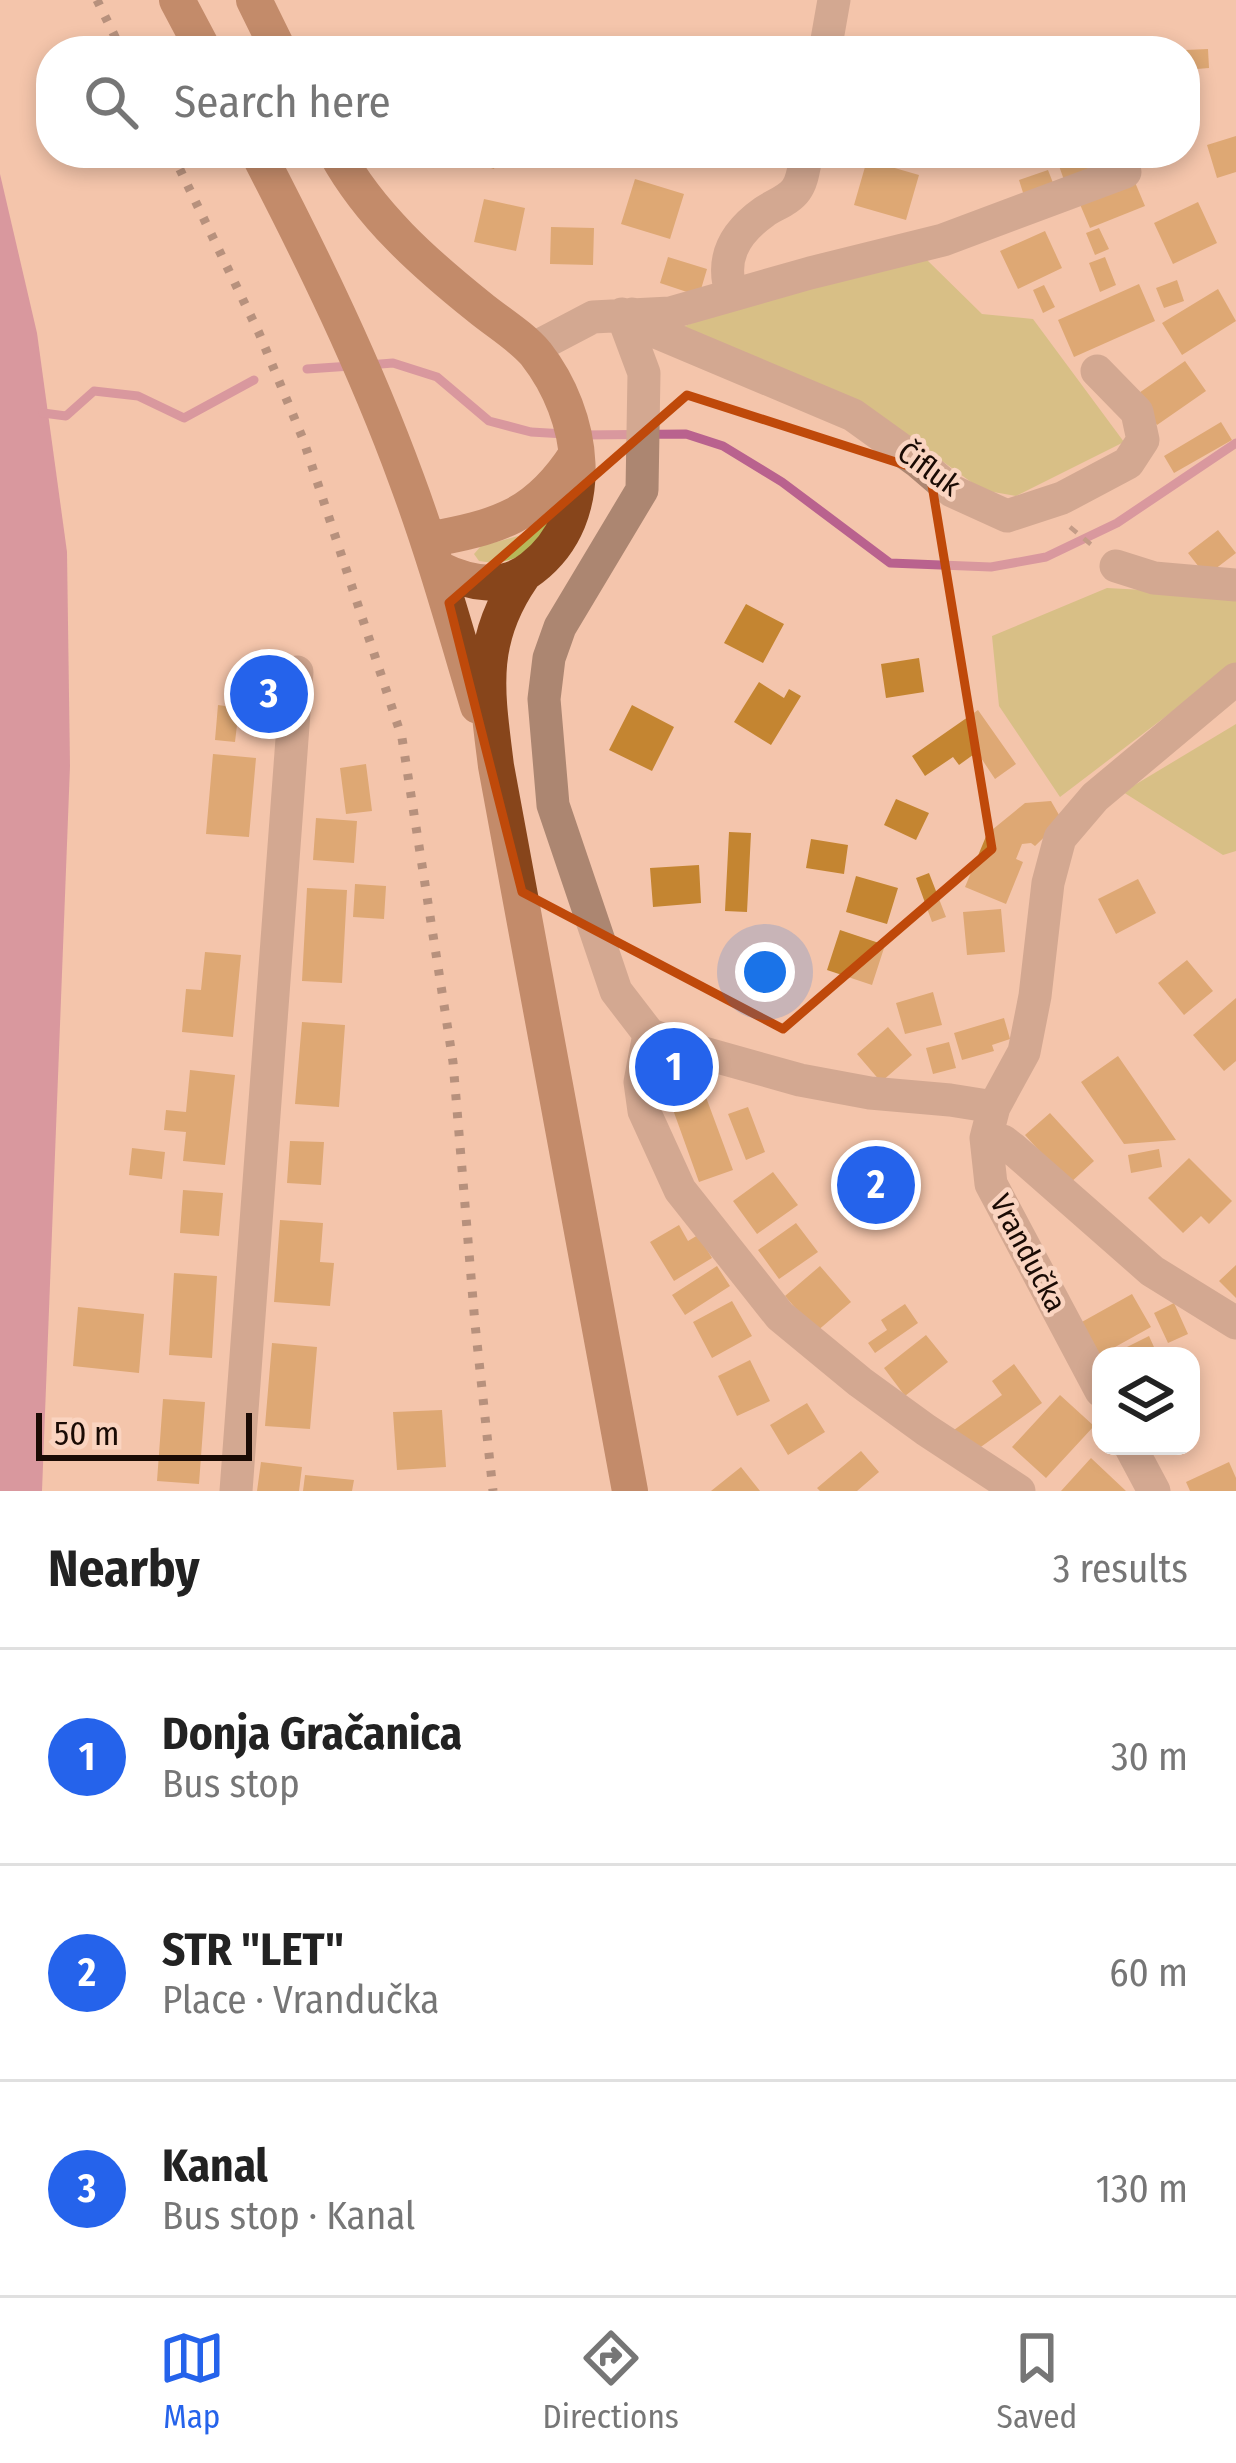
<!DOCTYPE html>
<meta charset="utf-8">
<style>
body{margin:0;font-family:"Fira Sans Condensed",sans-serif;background:#f6f6f6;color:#222}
.controls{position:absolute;right:36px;bottom:36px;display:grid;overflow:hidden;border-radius:24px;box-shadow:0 6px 18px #0003}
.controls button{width:108px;height:108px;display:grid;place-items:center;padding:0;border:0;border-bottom:3px solid #e0e0e0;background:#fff;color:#222;font:60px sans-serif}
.scale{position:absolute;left:36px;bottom:30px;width:216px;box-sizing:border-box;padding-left:12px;border:6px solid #1a0b04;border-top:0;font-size:33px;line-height:42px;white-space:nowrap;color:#1a0b04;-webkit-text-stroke:9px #fad4c0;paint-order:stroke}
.you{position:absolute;left:765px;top:972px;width:42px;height:42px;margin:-30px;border:9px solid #fff;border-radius:50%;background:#1a73e8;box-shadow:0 0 0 18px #1a73e833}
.badge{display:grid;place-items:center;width:78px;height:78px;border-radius:50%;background:#2563eb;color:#fff;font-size:39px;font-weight:700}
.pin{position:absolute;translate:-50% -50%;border:6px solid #fff;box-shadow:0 3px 12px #0006}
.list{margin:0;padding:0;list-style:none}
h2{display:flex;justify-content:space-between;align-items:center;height:156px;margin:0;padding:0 48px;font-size:51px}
h2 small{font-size:39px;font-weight:400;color:#767676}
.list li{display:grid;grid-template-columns:78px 1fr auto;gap:36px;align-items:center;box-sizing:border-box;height:216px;padding:0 48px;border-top:3px solid #e0e0e0}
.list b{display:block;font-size:45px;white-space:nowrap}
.list p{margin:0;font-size:39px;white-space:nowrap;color:#767676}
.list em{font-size:39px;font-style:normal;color:#767676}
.icon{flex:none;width:66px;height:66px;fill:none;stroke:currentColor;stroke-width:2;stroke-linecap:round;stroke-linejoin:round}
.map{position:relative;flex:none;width:1236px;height:1491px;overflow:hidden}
.search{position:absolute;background:#fff;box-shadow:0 6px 18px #0003;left:36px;right:36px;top:36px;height:132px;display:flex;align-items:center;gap:30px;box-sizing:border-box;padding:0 42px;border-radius:48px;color:#767676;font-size:45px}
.sheet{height:804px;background:#fff}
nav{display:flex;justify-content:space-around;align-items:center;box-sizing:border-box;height:168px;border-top:3px solid #e0e0e0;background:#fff;font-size:33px;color:#767676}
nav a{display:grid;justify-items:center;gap:6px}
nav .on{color:#2563eb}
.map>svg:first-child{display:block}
.green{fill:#b6b85a}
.water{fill:#b9628e}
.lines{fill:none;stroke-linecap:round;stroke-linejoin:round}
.stream{stroke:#b9628e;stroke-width:9}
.building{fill:#c48531}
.path{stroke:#8a6b5b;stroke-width:4.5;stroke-dasharray:9 9;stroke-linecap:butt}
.minor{stroke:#ac8671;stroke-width:33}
.major{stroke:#87451b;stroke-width:36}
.rail{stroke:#6e5345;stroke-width:9;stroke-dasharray:6 12;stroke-linecap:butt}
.marked{fill:none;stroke:#bf490a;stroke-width:9;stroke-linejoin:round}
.labels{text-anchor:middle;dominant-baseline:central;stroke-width:9;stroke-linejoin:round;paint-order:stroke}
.street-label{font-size:30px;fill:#1a0b04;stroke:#fad4c0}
</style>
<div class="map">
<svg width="1236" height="1491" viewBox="0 0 1236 1491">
<rect width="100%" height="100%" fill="#f4c5ac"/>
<path class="green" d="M927 260 982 314 1033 319 1124 442 1016 496 982 490 916 442 680 328 727 309Z
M553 515 555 528C529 550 515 567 479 561L474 554 481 546 526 534Z
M1107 588 1236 595V663L1060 797 999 706 992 636Z
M1236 724V851L1223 855 1123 792Z"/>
<path class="water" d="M0 174 37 333 67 552 70 766 42 1491H0Z"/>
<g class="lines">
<path class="stream" d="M368 365 393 363 437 377 489 421 531 432 565 434
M307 369 351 366
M43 413 66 416 94 391 138 396 184 418 254 380
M582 435 686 434 723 446 782 482 890 563 991 567 1046 557 1117 523 1236 443"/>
</g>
<path class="building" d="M1208 49 1209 68 1185 70V50Z
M1236 136V172L1217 178 1207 145Z
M444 153H499L494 169Z
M728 153H779L778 164 727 158Z
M1083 154 1089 172 1064 180 1058 163Z
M867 160 919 175 906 220 854 205Z
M1048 170 1055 188 1025 199 1019 180Z
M635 179 684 194 670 239 621 224Z
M1134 180 1145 206 1090 228 1079 202Z
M484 199 525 208 516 251 474 242Z
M1198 202 1217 243 1173 264 1154 223Z
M551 227 594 228 593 265 550 264Z
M1099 228 1109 249 1095 255 1086 233Z
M1045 231 1062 268 1018 289 1000 251Z
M668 257 707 269 699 296 660 283Z
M1105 257 1116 285 1100 292 1089 263Z
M1177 280 1184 301 1164 308 1156 288Z
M1139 284 1155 321 1074 357 1058 320Z
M1044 285 1055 307 1043 313 1033 290Z
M1218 289 1236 321 1182 355 1162 323Z
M1185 361 1206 391 1157 425 1136 395Z
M1221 422 1232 440 1174 473 1164 456Z
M1218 530 1236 553 1206 576 1188 553Z
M746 604 784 624 763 663 724 643Z
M919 658 924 692 886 698 881 664Z
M759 682 784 698 789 689 801 696 771 745 734 722Z
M218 705 239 708 235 742 215 740Z
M632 705 674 727 652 771 609 750Z
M978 710 1016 764 995 779 977 752 959 765 953 757 925 776 912 756Z
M213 754 256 758 249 837 206 834Z
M366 764 372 811 346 814 340 768Z
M896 799 929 813 916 840 884 825Z
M1051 801 1062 820 1035 846 1031 843 1022 844 1016 859 1023 862 1006 904 965 887 987 834 1025 803Z
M316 818 357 821 354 863 313 860Z
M729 832 751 833 747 912 725 911Z
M811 839 848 845 844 874 806 868Z
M699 865 701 903 653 907 650 868Z
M929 873 946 917 932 922 916 878Z
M856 876 898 888 887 924 846 912Z
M1138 879 1156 913 1116 934 1098 899Z
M355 884 386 886 384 919 353 917Z
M307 888 347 890 342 983 302 981Z
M1001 909 1005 952 967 955 963 912Z
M840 930 885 945 872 985 827 970Z
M205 952 241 955 233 1037 182 1032 186 989 201 990Z
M1187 960 1213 991 1184 1015 1158 983Z
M933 992 942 1025 905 1034 896 1003Z
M1236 998V1061L1224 1071 1193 1035Z
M1004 1018 1010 1039 992 1045 994 1051 962 1060 954 1033Z
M302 1022 345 1025 339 1107 295 1104Z
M888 1027 912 1055 881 1082 857 1054Z
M949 1042 956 1068 933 1074 926 1048Z
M1118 1056 1176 1140 1124 1144 1081 1082Z
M190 1070 235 1075 225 1165 183 1161 186 1132 164 1130 166 1110 186 1112Z
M700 1081 733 1170 699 1182 667 1093Z
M748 1107 765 1152 746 1160 728 1114Z
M1050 1113 1094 1161 1069 1184 1025 1135Z
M290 1141 324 1142 321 1185 287 1183Z
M132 1148 165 1152 162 1179 129 1175Z
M1159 1149 1162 1167 1131 1173 1128 1155Z
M880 1155 905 1192 871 1215 847 1178Z
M1189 1158 1232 1201 1209 1224 1201 1216 1183 1233 1148 1198Z
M773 1172 798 1205 757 1234 733 1201Z
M183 1190 223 1193 219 1236 180 1233Z
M280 1220 323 1223 320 1262 334 1263 330 1306 274 1302Z
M796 1223 818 1252 779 1279 758 1250Z
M679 1225 688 1241 698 1235 712 1258 674 1281 650 1242Z
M1236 1265V1298L1219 1281Z
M717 1266 730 1286 685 1315 672 1295Z
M820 1266 851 1302 816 1332 785 1296Z
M174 1273 217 1276 212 1358 169 1355Z
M1132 1294 1151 1327 1099 1356 1080 1323Z
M732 1301 752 1336 712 1358 693 1322Z
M1174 1303 1188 1334 1168 1343 1154 1313Z
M905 1304 918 1323 875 1353 868 1343 887 1330 881 1320Z
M78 1307 144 1314 139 1373 73 1366Z
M926 1335 948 1362 905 1396 884 1368Z
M1149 1336 1158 1356H1116L1115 1353Z
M272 1343 317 1347 310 1429 265 1426Z
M750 1360 770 1401 737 1416 718 1376Z
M1014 1364 1042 1403 971 1454 954 1430 1002 1395 992 1381Z
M1060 1395 1094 1426 1046 1478 1012 1447Z
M163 1399 205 1402 199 1484 157 1481Z
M807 1403 825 1432 788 1455 770 1425Z
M442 1410 446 1467 397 1470 393 1412Z
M861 1451 879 1472 857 1491H820L817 1488Z
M1091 1458 1126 1491H1061Z
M261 1462 302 1467 299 1491H257Z
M1229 1462 1236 1478V1491H1190L1186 1482Z
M741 1467 760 1491H711Z
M305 1475 354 1480 352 1491H303Z"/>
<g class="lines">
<path class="path" d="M1070 527 1094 547"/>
<path class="minor" d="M825 51 834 0
M732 295C720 260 733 234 764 212 774 205 789 200 796 190 803 181 804 165 807 153
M622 314 644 373 642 490 560 627 549 658 544 699 553 805 616 991 649 1034 682 1047 800 1080 870 1093 950 1100 994 1107
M632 314 656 332 853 415 917 461 952 491 1007 516 1062 498 1128 463 1143 440 1137 412 1097 371
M532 349 593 317 670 313 810 273 943 240 1125 172
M1116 566 1154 578 1236 585
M649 1034 640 1082 644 1111 680 1190 780 1316 860 1382 926 1430 1019 1491
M986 1138 1003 1141 1012 1148 1152 1271 1236 1323
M1101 1391 991 1184 986 1138 994 1107 1024 1052 1035 996 1048 883 1060 838 1095 797 1236 679
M1130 1446 1154 1491
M236 1491 297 672"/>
<path class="major" d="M177 0 204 51
M254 0 279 51
M258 153C313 259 365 366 406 478 434 553 455 629 478 706
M336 153C370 215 424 263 479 307 497 322 521 336 536 354 584 415 600 515 532 568 504 591 467 583 437 568
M428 540C497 527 536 517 576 455
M522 577C477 642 487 693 496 766L630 1491"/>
<path class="rail" d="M97 0 122 51
M172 153 259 333 303 439 402 738 453 1062 475 1324 493 1491"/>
</g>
<path d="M0 0H1236V1491H0ZM687 395 930 473 992 849 783 1029 522 892 449 603Z" fill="#f4c5ac" fill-opacity=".55" fill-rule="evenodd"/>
<path class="marked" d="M687 395 930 473 992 849 783 1029 522 892 449 603Z"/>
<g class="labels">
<g class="street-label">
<text transform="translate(929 469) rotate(36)">Čifluk</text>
<text transform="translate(1028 1253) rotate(62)">Vrandučka</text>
</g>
</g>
</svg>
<div class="controls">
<button><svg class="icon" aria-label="layers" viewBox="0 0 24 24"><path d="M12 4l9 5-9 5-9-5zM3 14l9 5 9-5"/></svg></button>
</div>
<div class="scale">50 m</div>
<div class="you"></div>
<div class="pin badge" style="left:674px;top:1067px">1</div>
<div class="pin badge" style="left:876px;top:1185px">2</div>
<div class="pin badge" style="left:269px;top:694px">3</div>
<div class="search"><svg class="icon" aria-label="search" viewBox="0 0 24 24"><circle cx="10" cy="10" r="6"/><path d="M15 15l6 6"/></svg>Search here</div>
</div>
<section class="sheet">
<h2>Nearby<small>3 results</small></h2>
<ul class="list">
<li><span class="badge">1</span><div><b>Donja Gračanica</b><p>Bus stop</p></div><em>30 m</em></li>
<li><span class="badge">2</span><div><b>STR &quot;LET&quot;</b><p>Place · Vrandučka</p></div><em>60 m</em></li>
<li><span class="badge">3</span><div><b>Kanal</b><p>Bus stop · Kanal</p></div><em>130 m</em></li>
</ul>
</section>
<nav>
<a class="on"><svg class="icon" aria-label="map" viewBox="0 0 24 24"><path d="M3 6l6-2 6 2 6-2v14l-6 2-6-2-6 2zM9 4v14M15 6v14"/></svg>Map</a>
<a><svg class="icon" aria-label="directions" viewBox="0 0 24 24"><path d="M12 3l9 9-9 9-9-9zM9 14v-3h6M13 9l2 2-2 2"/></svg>Directions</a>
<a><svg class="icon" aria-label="saved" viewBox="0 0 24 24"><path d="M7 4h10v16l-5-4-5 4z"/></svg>Saved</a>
</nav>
